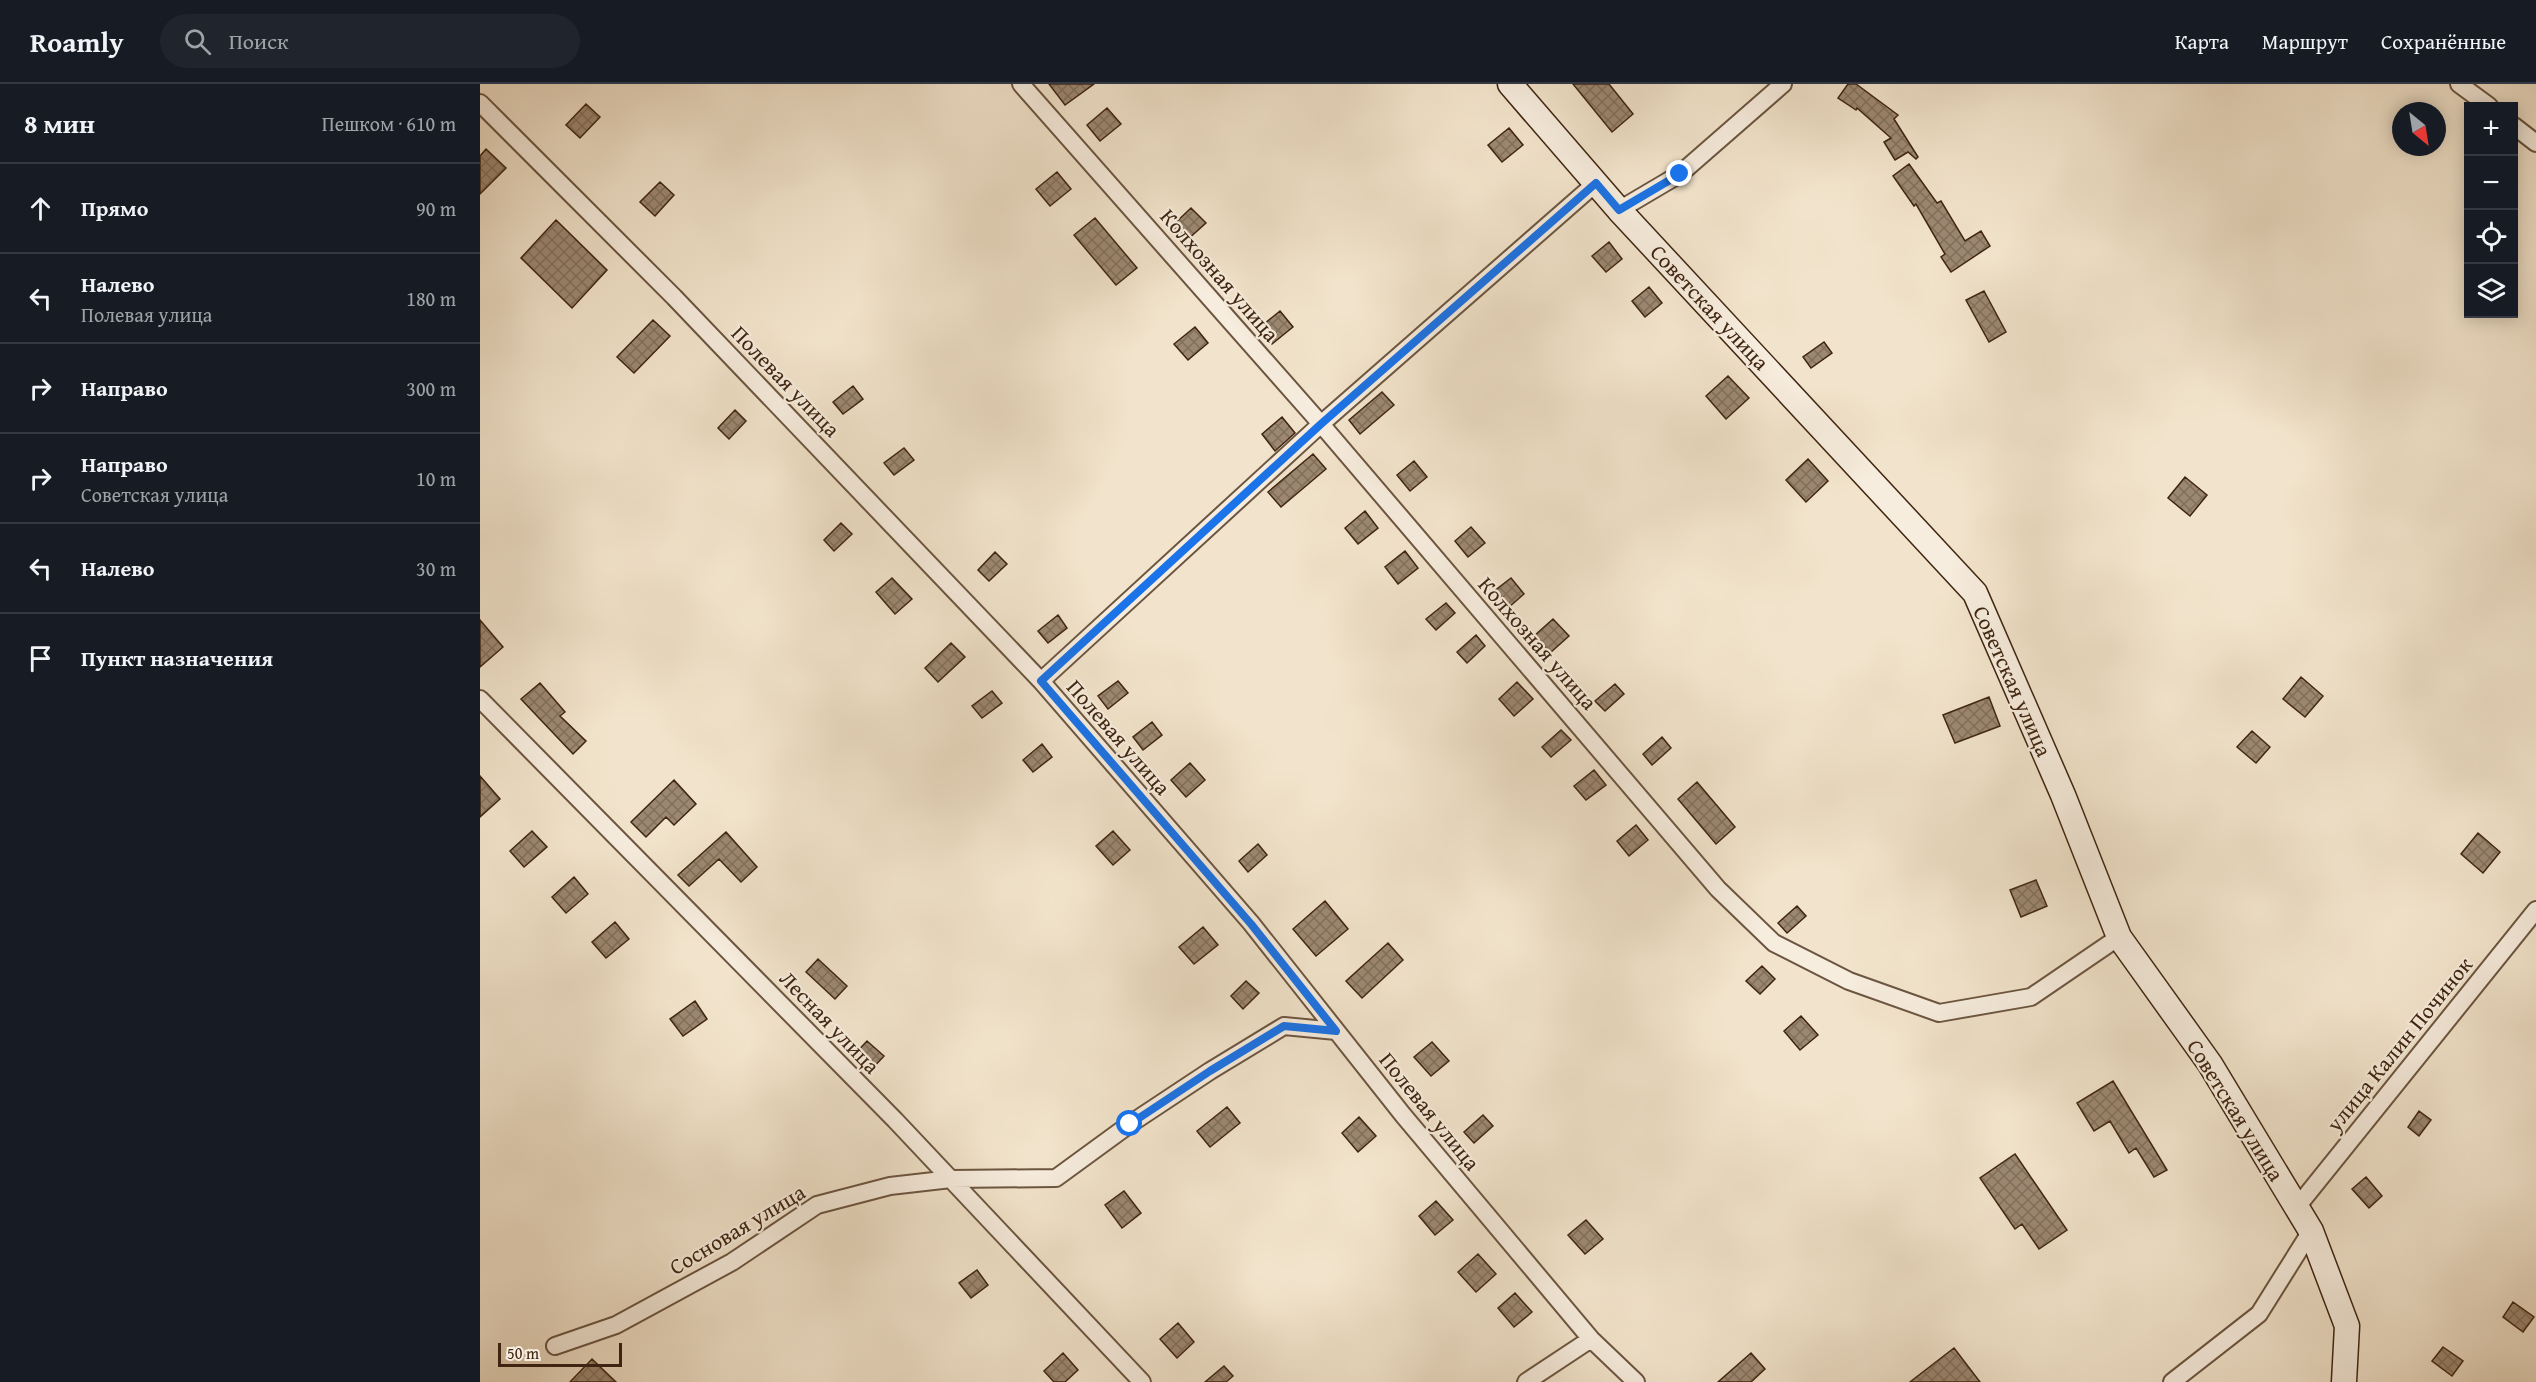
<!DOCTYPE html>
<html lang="ru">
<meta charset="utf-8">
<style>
body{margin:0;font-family:"Gentium Book Plus",serif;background:#20242c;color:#f1f3f6}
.controls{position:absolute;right:18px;top:18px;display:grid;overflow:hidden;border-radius:0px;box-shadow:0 3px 15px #0003}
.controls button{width:54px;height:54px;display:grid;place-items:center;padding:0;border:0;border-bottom:2px solid #363941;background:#171b24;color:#f1f3f6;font:30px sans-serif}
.compass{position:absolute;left:1912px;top:18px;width:54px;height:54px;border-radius:50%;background:#171b24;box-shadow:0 3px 15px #0003;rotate:150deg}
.scale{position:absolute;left:18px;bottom:15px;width:124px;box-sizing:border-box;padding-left:6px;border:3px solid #3f2511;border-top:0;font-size:16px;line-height:21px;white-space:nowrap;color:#3f2511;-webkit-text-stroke:4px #f7edde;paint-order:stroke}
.stop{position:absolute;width:18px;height:18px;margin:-14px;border:4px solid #1a73e8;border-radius:50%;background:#fff}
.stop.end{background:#1a73e8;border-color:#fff;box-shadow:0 2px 6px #0008}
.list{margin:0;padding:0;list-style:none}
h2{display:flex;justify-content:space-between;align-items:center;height:78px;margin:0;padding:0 24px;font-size:26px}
h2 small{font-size:20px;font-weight:400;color:#9ea1a6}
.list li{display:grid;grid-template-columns:39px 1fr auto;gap:18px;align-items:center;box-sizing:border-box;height:90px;padding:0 24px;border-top:2px solid #363941}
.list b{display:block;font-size:22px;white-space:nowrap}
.list p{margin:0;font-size:20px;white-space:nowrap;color:#9ea1a6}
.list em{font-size:20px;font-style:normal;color:#9ea1a6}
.icon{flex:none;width:33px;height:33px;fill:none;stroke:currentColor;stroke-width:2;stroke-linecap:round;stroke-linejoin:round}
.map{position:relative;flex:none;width:2056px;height:1298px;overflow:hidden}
header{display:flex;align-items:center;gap:36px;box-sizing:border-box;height:84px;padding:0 30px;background:#171b24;border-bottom:2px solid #363941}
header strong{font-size:28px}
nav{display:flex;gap:33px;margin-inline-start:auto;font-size:21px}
.search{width:420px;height:54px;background:#20242c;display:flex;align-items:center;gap:15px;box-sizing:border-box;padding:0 21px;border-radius:33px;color:#9ea1a6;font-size:22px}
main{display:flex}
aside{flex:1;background:#171b24}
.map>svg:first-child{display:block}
.building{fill:url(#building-cross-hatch);stroke:#3f2511;stroke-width:1.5}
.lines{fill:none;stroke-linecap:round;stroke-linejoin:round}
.street-casing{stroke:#6c5540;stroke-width:20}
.secondary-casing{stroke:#3f2511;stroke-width:27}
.street{stroke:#f7edde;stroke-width:16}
.secondary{stroke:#f7edde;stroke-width:24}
.route{stroke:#1a73e8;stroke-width:8}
.labels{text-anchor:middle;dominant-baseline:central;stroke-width:4.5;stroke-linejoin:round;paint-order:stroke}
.street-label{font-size:22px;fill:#3f2511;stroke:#f7edde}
</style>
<header>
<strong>Roamly</strong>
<div class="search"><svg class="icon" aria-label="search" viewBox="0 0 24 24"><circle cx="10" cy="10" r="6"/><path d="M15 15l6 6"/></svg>Поиск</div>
<nav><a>Карта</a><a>Маршрут</a><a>Сохранённые</a></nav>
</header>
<main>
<aside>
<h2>8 мин<small>Пешком · 610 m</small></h2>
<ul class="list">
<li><svg class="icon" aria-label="ahead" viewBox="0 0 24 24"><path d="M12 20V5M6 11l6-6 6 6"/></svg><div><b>Прямо</b></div><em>90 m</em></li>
<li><svg class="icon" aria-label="left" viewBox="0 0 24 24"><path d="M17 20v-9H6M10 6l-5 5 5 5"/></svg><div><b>Налево</b><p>Полевая улица</p></div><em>180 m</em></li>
<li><svg class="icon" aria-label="right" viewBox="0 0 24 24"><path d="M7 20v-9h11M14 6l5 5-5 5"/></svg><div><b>Направо</b></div><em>300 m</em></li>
<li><svg class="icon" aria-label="right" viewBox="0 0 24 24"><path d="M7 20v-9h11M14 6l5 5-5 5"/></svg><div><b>Направо</b><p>Советская улица</p></div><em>10 m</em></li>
<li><svg class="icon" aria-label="left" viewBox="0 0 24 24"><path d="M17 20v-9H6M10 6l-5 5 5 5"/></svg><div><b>Налево</b></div><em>30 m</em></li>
<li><svg class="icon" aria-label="arrive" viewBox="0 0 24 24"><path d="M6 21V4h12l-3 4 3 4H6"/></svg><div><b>Пункт назначения</b></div></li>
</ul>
</aside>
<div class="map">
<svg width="2056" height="1298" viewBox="0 0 2056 1298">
<defs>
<pattern id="building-cross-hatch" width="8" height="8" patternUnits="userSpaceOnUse" patternTransform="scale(1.5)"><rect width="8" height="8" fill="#9c8872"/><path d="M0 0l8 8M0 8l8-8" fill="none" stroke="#816f5c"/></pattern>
</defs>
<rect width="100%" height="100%" fill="#f2e4cc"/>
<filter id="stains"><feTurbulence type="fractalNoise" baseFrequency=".00333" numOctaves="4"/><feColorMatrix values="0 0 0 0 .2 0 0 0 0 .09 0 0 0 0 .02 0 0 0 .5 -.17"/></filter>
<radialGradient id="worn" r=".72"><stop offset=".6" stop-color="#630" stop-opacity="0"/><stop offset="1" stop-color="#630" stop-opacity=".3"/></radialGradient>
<path class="building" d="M569 0H614L585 21Z
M1093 0H1129L1153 30 1132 48Z
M1368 0H1376L1418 31 1414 35 1438 73 1436 75 1428 68 1415 76 1404 58 1411 54 1377 24 1376 26 1358 14Z
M106 20 120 33 100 54 86 41Z
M627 24 641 40 620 57 607 41Z
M1029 44 1043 61 1022 78 1008 61Z
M6 65 26 84 0 110V72Z
M1429 80 1457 119 1461 117 1485 157 1501 147 1510 162 1471 188 1461 173 1465 170 1436 120 1434 122 1413 92Z
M577 88 591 105 570 122 556 105Z
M180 98 194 111 175 132 160 118Z
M711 124 726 139 706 157 692 142Z
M615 134 657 184 636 201 594 151Z
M76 136 127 186 92 224 41 174Z
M1129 158 1142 175 1126 188 1112 172Z
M1169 203 1182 219 1165 233 1152 217Z
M1504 207 1526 248 1509 258 1486 216Z
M800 227 813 243 792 260 779 244Z
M173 236 190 252 154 289 137 273Z
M715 243 728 259 708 276 694 260Z
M1344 258 1352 269 1331 284 1323 273Z
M1248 292 1269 314 1246 335 1226 312Z
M373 302 383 315 363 330 353 318Z
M902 308 914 321 880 350 869 336Z
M255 326 266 337 249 355 238 344Z
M802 333 815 349 795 367 782 350Z
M424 364 434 376 414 391 404 379Z
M833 370 846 385 801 423 788 408Z
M1328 375 1348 397 1326 418 1306 396Z
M934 377 947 393 930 407 917 391Z
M1705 393 1727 411 1710 432 1688 414Z
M885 427 898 444 878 460 865 444Z
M361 439 372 450 354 467 344 456Z
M991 443 1005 459 988 473 975 457Z
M925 467 938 484 918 500 905 483Z
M515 468 527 480 509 497 498 486Z
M412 494 432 515 415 530 396 508Z
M1031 494 1044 510 1028 524 1014 507Z
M966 519 975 529 956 546 946 535Z
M578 531 587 544 568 559 558 547Z
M1073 535 1089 552 1070 569 1054 552Z
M0 536 23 563 0 583Z
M996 551 1005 562 987 579 977 568Z
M471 559 485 573 458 598 445 584Z
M1821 593 1843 612 1825 633 1803 615Z
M638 597 648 609 628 625 618 612Z
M1037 598 1053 615 1034 632 1019 615Z
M60 599 85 628 80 632 106 657 93 670 41 615Z
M1135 600 1144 610 1125 627 1115 617Z
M512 607 522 619 502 634 492 622Z
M1509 613 1520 642 1475 659 1463 631Z
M672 638 682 651 663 666 653 653Z
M1081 646 1091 656 1071 673 1062 663Z
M1772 647 1790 663 1776 679 1757 663Z
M1182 653 1191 664 1172 681 1163 670Z
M562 660 572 673 553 688 543 676Z
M710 679 725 696 706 713 691 696Z
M1114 686 1126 701 1106 716 1094 702Z
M0 692 20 715 0 733Z
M194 696 216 720 194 741 186 733 166 753 151 738Z
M1217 698 1255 743 1236 760 1198 715Z
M1156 741 1168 756 1149 772 1137 757Z
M52 747 67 763 44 783 30 767Z
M633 747 650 766 633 781 616 762Z
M246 748 277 783 261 798 239 775 209 802 198 791Z
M1998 749 2020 768 2003 789 1981 770Z
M778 760 787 771 768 788 759 777Z
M94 793 108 810 86 829 72 813Z
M1556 796 1567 822 1541 833 1530 806Z
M845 817 868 845 836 872 813 845Z
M1317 822 1326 832 1307 849 1298 839Z
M135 838 149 855 126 874 112 858Z
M723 843 738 861 714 880 699 863Z
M908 859 923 876 882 914 866 897Z
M338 875 367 902 355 915 326 888Z
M1282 882 1295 895 1280 910 1266 897Z
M766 897 779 909 763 925 751 912Z
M215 917 227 935 203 952 190 935Z
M1321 932 1338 951 1320 966 1304 947Z
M387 957 404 972 389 988 372 973Z
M952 958 969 977 951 992 934 973Z
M1633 997 1687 1086 1674 1093 1656 1064 1649 1069 1630 1037 1614 1047 1597 1019Z
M747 1023 760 1039 730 1063 717 1047Z
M1939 1027 1951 1036 1939 1052 1928 1043Z
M1003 1031 1013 1042 994 1059 984 1048Z
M879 1033 896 1052 878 1068 862 1049Z
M1535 1070 1587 1146 1559 1165 1542 1140 1535 1145 1500 1094Z
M1886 1093 1902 1112 1889 1124 1872 1105Z
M644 1107 661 1129 642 1144 625 1121Z
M956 1117 973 1136 955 1151 939 1132Z
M1106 1136 1123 1155 1105 1170 1088 1151Z
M998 1170 1016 1190 996 1208 978 1188Z
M497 1186 508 1201 491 1214 479 1199Z
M1035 1209 1052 1228 1034 1243 1018 1224Z
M2033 1218 2054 1233 2043 1248 2023 1233Z
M698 1239 714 1258 697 1274 680 1255Z
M1963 1263 1983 1277 1972 1292 1952 1277Z
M1474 1264 1500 1298H1430Z
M583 1269 598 1286 585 1298H574L564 1287Z
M1271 1269 1285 1285 1271 1298H1238Z
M112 1275 136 1298H90Z
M744 1282 753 1292 746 1298H725Z"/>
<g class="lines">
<defs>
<path id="street" d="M541 0 841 340 1238 805 1294 859 1369 897 1459 929 1551 913 1639 853
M1979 0 2009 22
M0 19 194 213 561 597 771 839 923 1031 1111 1255 1156 1298
M2034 42 2056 59
M1139 126 1200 90 1303 0
M561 597 841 340 1116 99
M0 615 415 1036 662 1298
M1817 1123 2056 826
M75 1262 136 1241 252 1178 337 1121 410 1102 471 1095 576 1094 650 1040 730 987 804 942 856 947
M1046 1298 1111 1255
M1692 1298 1779 1230 1831 1147"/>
<path id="secondary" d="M1030 0 1139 126 1495 509 1583 711 1639 853 1730 980 1831 1147 1867 1242 1864 1298"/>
</defs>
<use href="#street" class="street-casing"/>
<use href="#secondary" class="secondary-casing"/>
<use href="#street" class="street"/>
<use href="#secondary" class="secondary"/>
</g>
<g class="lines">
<path class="route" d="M650 1040 730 987 804 942 856 947 771 840 561 597 841 340 1116 99 1139 126 1200 90"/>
</g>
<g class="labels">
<g class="street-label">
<text transform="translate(740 191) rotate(49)">Колхозная улица</text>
<text transform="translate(1230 223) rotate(47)">Советская улица</text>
<text transform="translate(306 297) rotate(46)">Полевая улица</text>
<text transform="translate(1058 559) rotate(49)">Колхозная улица</text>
<text transform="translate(1533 597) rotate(66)">Советская улица</text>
<text transform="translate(639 653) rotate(49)">Полевая улица</text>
<text transform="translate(350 938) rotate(46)">Лесная улица</text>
<text transform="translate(1919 960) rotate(-51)">улица Калин Починок</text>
<text transform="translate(1756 1026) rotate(58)">Советская улица</text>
<text transform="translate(950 1027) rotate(51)">Полевая улица</text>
<text transform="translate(257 1145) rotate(-31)">Сосновая улица</text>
</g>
</g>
<rect width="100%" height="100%" filter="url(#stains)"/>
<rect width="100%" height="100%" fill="url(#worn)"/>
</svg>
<div class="controls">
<button>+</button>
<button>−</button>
<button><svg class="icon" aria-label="locate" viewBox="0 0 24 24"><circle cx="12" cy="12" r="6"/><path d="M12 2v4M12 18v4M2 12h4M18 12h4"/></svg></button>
<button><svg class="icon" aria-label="layers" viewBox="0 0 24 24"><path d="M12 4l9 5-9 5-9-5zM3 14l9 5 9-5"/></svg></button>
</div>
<svg class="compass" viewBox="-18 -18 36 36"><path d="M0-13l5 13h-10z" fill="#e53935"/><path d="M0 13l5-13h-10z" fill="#9ea1a6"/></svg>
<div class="scale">50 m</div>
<div class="stop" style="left:650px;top:1040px"></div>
<div class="stop end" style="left:1200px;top:90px"></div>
</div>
</main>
